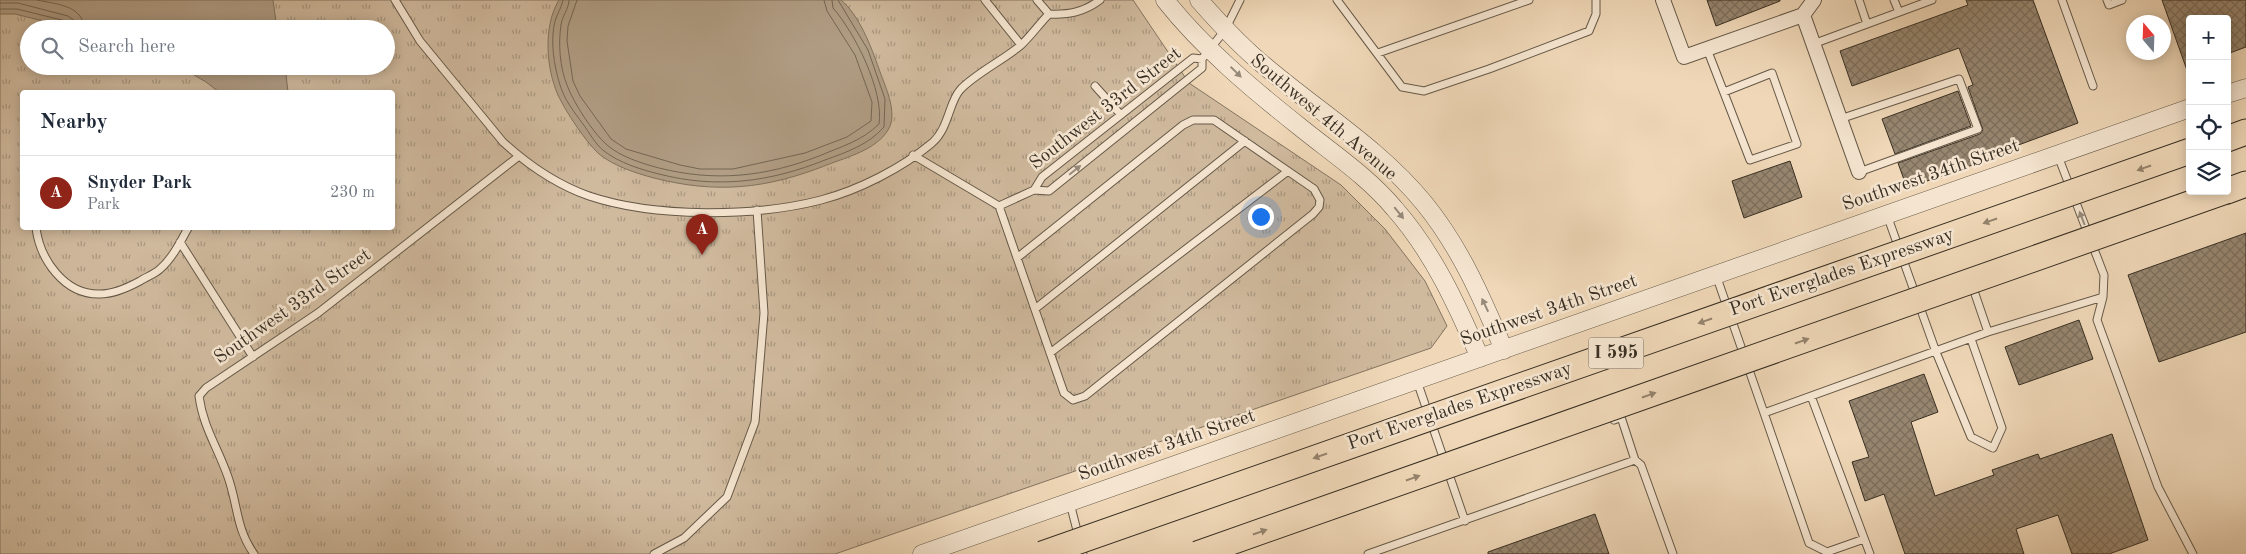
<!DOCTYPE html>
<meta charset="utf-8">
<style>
body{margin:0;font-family:"Old Standard TT",serif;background:#f2f2f3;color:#1f2937}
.controls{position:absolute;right:15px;top:15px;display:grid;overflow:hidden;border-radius:5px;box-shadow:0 2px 12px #0003}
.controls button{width:45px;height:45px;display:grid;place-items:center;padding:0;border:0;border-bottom:1px solid #e0e1e3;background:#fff;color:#1f2937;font:25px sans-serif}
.compass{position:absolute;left:2126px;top:15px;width:45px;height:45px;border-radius:50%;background:#fff;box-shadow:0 2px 12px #0003;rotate:341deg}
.you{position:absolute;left:1260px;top:216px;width:18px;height:18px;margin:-12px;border:4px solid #fff;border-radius:50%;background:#1a73e8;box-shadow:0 0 0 8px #1a73e833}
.badge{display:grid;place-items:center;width:32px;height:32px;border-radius:50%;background:#8f2418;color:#fff;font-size:16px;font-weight:700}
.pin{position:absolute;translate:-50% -41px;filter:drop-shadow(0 1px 2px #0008)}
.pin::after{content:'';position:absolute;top:26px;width:18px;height:15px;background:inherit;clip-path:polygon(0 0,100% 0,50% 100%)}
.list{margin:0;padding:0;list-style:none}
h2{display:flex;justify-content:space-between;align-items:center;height:65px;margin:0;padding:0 20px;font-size:21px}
h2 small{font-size:16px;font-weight:400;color:#747a83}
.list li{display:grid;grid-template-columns:32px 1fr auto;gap:15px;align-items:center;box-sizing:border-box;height:75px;padding:0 20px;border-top:1px solid #e0e1e3}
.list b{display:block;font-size:19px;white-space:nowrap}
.list p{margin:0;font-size:16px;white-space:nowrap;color:#747a83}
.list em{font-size:16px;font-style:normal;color:#747a83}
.icon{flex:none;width:28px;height:28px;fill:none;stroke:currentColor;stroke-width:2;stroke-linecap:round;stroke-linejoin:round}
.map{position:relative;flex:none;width:2246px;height:554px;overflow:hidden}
.search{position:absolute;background:#fff;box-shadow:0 2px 12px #0003;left:20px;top:20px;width:375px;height:55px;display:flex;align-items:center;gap:12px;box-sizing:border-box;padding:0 18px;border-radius:28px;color:#747a83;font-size:19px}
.panel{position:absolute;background:#fff;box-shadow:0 2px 12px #0003;left:20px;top:90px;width:375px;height:140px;border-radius:5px}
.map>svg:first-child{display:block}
.park{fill:url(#park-tufts);stroke:#847460;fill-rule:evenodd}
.water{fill:#b19e85;stroke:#81725e}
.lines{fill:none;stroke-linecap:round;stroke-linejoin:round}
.shore{stroke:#746654;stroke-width:1}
.building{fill:url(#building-cross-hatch);stroke:#382f23}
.service-casing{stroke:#665948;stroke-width:9}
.minor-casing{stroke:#665948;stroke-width:16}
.tertiary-casing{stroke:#665948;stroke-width:19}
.motorway-casing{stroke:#382f23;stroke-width:27}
.service{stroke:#f5e5d0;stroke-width:7}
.minor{stroke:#f5e5d0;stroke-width:14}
.tertiary{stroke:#f5e5d0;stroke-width:18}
.motorway{stroke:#efd7b7;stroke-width:25}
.motorway-bridge-casing{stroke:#382f23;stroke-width:27;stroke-linecap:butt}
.motorway-bridge{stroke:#efd7b7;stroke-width:25}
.oneway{fill:#968a7a}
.oneway2{fill:#94836d}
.labels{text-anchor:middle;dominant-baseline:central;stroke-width:5;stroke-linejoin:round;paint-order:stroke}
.shield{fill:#f5e5d0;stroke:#716657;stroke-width:1}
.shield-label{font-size:18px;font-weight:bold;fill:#382f23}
.street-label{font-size:19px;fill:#382f23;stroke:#f5e5d0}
</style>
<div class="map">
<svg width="2246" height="554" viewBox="0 0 2246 554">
<defs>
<pattern id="park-tufts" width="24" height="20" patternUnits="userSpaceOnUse" patternTransform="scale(1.25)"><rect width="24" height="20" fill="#d0ba9e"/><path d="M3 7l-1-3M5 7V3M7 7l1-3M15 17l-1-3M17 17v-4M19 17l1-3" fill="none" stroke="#aa9880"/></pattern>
<pattern id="building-cross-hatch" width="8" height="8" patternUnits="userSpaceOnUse" patternTransform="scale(1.25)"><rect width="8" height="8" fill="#978670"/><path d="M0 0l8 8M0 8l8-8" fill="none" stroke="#7c6e5c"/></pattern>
</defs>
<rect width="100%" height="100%" fill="#efd7b7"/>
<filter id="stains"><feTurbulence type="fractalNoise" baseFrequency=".004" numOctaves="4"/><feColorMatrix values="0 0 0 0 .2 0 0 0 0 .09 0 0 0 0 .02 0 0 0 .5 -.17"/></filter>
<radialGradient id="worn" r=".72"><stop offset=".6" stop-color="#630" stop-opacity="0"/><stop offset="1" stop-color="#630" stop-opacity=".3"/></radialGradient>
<path class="park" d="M0 0H1133L1189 83 1341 185 1385 229 1425 281 1447 326 1431 348 835 554H0ZM29 29H386V66H29ZM22 92H392V228H22Z"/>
<path class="water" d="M0 0H273L277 29H75L15 14H0Z
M559 0H841C859 15 871 46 879 69 884 84 899 113 888 130 876 150 847 157 827 165 766 189 717 194 654 178 635 173 614 166 599 154 585 141 566 112 558 95 546 68 543 26 559 0Z
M179 66H285L288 92H219L206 82Z"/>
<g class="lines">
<path class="shore" d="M37 0C55 4 84 5 84 29
M563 0C562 7 557 14 555 21 550 41 554 66 560 85 564 99 574 112 583 124 589 132 595 144 604 151 620 163 639 169 659 174 717 189 770 182 825 160 847 152 868 145 884 127L885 99 868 50 838 0
M569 0C569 9 562 16 561 25 558 44 560 68 567 85 573 102 593 133 607 145 621 157 641 163 659 168 715 182 765 177 819 156 840 147 862 141 879 124 884 91 855 33 833 8L832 0
M577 0 568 26 567 41 573 81 580 96 611 139 626 149 680 165 700 169H733L805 153 847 137 871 121 872 102 855 55 827 11 824 0
M0 3H18L68 16 75 21 77 29
M0 9H17L66 21 71 29"/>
</g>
<path class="building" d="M1707 0H1780V1L1716 26Z
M1966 0H2033L2078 123 2013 147 2015 150 1907 188 1898 163 1980 134 1983 130 1968 87 1973 85 1959 48 1852 86 1840 51 1968 5Z
M2162 0H2246V47L2227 54V19H2190V73H2188Z
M1958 91 1971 126 1895 154 1882 119Z
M1790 161 1802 197 1744 218 1732 181Z
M2246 233V332L2159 362 2128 275Z
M2079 320 2093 359 2019 385 2005 347Z
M1924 374 1938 412 1911 422 1935 496 1994 475 1992 470 2038 454 2040 459 2112 434 2148 540 2109 554H2072L2058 515 2016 529 2024 554H1905L1884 494 1865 501 1852 462 1869 457 1849 401Z
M1595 514 1609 554H1488V552Z"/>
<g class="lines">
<defs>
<path id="service" d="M395 0 420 41 503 142C527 164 558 185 589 196 655 218 755 217 821 200 859 190 902 168 932 143 949 128 949 102 960 90 973 75 1005 59 1021 45 1031 36 1039 24 1049 14 1069 15 1084 12 1100 0
M985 0 1021 45
M1037 0 1049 14
M1337 0 1402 87 1424 91 1489 69 1589 31 1596 14V0
M1859 0 1867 24
M1894 0 1899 12
M2062 0 2093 86
M2107 0 2109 5 2122 0
M1813 44 1932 0
M1707 49 1750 160 1797 144 1772 73 1724 92
M1378 53 1529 0
M1095 86 1121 115
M1840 119 1959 79 1978 129 1859 172
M913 155 999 206 1034 190 1049 191 1202 68V59L1225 30 1240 0
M2058 156 2104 275 2103 297
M1034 190 1042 177 1193 58 1202 59
M999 206 1064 393 1073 400 1085 396 1313 214 1319 207 1320 200 1314 189 1214 120H1193L1183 125 1017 258
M1887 215 1936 352 1971 437 1993 448 2002 428 1971 339
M36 228C40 259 64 295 100 294 112 294 129 287 140 281 146 277 155 274 160 269 172 259 181 241 188 228
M180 242 253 357
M1716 275 1764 413 1988 332 2103 297 2097 320 2158 487 2193 554
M1974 291 1988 332
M1035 309 1245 141
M1050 353 1288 171
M1417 381 1465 521
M1811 396 1870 554
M1764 413 1809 543 1827 552 1864 539
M1614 420 1621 417 1635 460 1641 465 1673 554
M1070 503 1083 554
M254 554C236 529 238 505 228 477 218 448 203 427 199 396L206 388 318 313 519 156
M654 554 684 538 727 497 755 422 764 313 757 210
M1368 554 1635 460"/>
<path id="minor" d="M1663 0 1684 57 1803 15 1814 0
M1803 15 1859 172"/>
<path id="tertiary" d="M1165 0C1203 48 1252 89 1300 127 1332 153 1367 176 1394 208 1433 252 1457 305 1480 358
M1199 0C1220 24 1241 47 1266 67 1319 112 1380 149 1424 203 1460 247 1482 298 1504 350
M2227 94 2246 88
M922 554 2190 108"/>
<path id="motorway" d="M2227 139 2246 132
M2227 191 2246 184"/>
</defs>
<use href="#service" class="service-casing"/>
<use href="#minor" class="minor-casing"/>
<use href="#tertiary" class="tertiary-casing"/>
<use href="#motorway" class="motorway-casing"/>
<use href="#service" class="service"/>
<use href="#minor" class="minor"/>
<use href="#tertiary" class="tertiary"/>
<use href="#motorway" class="motorway"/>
<defs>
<path id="motorway-bridge" d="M1042 554 2190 151
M1197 554 2226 191"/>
</defs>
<use href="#motorway-bridge" class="motorway-bridge-casing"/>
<use href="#motorway-bridge" class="motorway-bridge"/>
</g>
<defs><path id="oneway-solid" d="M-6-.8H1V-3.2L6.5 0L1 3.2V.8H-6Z" transform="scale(1.25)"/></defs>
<g class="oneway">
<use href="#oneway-solid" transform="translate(1236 72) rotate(44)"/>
<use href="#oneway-solid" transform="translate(1075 170) rotate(-39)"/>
<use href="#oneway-solid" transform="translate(1399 213) rotate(51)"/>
<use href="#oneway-solid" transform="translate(2082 218) rotate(-111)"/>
<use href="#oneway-solid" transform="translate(1485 305) rotate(-115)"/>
</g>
<g class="oneway2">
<use href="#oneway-solid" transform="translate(2144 168) rotate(161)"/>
<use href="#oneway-solid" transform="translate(1990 221) rotate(161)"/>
<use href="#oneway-solid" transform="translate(1705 321) rotate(161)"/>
<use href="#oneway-solid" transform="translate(1802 341) rotate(-19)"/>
<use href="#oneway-solid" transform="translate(1649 395) rotate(-19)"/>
<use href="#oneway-solid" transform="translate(1320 456) rotate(161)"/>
<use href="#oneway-solid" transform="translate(1413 478) rotate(-19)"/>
<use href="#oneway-solid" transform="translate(1260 532) rotate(-19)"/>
</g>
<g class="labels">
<rect class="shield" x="1588.5" y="337.5" width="55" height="31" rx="4"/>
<g class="shield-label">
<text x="1616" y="353">I 595</text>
</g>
<g class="street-label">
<text transform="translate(1106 109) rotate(-38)">Southwest 33rd Street</text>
<text transform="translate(1323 118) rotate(40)">Southwest 4th Avenue</text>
<text transform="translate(1931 176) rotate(-19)">Southwest 34th Street</text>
<text transform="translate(1842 273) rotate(-19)">Port Everglades Expressway</text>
<text transform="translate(293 307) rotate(-35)">Southwest 33rd Street</text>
<text transform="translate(1549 311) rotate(-19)">Southwest 34th Street</text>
<text transform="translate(1460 407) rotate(-19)">Port Everglades Expressway</text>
<text transform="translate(1167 446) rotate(-19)">Southwest 34th Street</text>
</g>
</g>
<rect width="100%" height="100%" filter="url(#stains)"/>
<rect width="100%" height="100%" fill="url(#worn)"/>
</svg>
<div class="controls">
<button>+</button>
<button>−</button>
<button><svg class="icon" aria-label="locate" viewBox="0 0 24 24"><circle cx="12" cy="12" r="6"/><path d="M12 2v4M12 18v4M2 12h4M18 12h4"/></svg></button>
<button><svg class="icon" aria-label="layers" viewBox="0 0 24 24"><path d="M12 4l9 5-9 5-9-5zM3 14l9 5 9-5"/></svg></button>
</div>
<svg class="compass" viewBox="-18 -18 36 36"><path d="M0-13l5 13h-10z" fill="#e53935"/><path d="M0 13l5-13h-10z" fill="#747a83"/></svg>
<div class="you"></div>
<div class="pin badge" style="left:702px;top:255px">A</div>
<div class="search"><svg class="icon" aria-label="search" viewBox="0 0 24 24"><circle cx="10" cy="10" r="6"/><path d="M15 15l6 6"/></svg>Search here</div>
<section class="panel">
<h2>Nearby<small></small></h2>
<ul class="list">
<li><span class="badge">A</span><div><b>Snyder Park</b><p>Park</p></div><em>230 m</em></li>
</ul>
</section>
</div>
